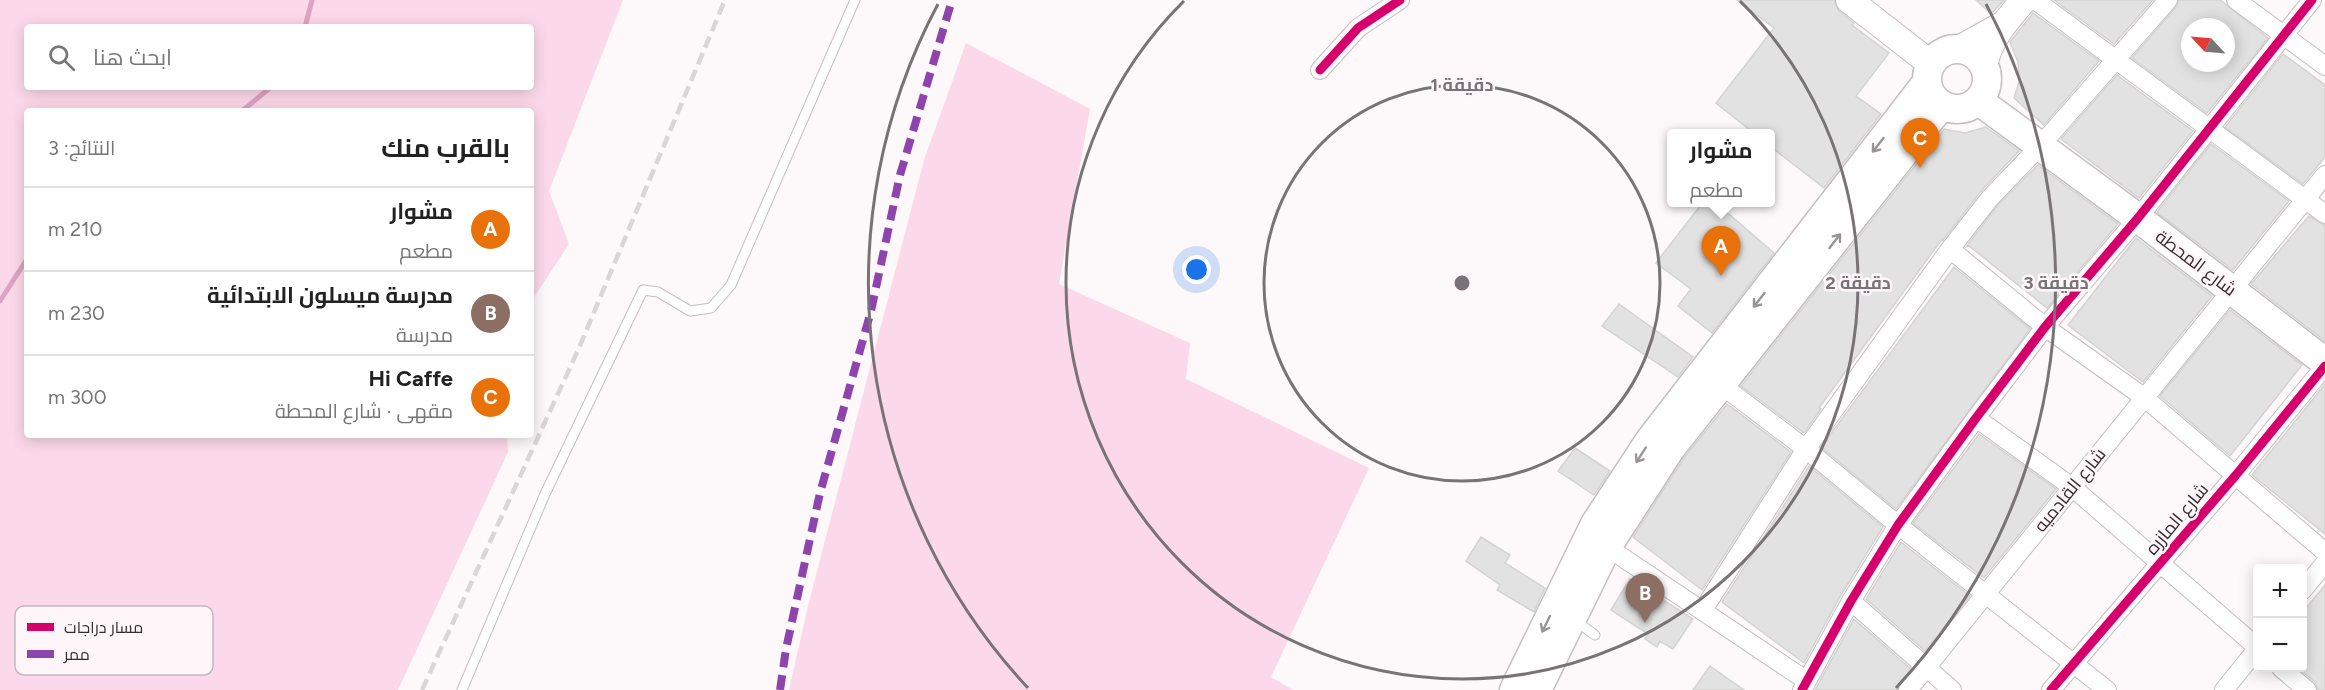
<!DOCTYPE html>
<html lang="ar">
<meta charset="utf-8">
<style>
body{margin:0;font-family:Figtree,Cairo,sans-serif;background:#f6f6f6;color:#222;direction:rtl}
.controls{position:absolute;right:18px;bottom:18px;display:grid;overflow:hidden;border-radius:6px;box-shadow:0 3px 15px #0003}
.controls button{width:54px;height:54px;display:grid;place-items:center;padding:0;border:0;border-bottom:2px solid #e0e0e0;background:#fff;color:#222;font:30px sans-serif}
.compass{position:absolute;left:2181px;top:18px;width:54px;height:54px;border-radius:50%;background:#fff;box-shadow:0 3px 15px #0003;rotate:296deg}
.you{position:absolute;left:1197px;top:270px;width:21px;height:21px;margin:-15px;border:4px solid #fff;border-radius:50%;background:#1a73e8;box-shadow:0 0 0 9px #1a73e833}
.badge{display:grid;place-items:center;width:39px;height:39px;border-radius:50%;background:#ea580c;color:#fff;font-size:20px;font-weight:700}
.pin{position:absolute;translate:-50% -50px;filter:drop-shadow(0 2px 3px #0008)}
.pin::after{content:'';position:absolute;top:32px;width:21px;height:18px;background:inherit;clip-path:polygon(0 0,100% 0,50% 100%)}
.popup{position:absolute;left:1667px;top:129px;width:108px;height:78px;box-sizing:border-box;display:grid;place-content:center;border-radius:6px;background:#fff;filter:drop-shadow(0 2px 4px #0005);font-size:20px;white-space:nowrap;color:#767676}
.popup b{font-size:22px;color:#222}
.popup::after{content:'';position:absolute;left:50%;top:100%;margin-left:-12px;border:12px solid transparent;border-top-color:#fff}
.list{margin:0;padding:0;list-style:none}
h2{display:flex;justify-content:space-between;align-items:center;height:78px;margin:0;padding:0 24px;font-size:26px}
h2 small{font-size:20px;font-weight:400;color:#767676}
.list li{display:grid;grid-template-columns:39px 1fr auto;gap:18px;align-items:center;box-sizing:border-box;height:84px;padding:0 24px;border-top:2px solid #e0e0e0}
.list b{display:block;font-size:22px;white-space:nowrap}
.list p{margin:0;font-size:20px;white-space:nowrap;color:#767676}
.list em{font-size:20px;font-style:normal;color:#767676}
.icon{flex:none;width:33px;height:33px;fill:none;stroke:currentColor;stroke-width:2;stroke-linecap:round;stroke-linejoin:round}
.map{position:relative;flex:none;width:2325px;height:690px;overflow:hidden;direction:ltr}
.search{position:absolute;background:#fff;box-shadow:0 3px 15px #0003;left:24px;top:24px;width:510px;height:66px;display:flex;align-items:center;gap:15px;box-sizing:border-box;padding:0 21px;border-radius:6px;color:#767676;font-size:22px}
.panel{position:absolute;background:#fff;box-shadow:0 3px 15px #0003;left:24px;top:108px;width:510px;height:330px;border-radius:6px;direction:rtl}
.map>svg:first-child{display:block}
.green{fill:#fcd9ea;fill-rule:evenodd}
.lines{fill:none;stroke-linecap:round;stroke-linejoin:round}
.stream{stroke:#dfa3c2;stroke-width:5}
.building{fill:#e1e2e1;stroke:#d3d3d2;stroke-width:1.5;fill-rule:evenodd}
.lane-casing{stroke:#c4bfc1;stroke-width:11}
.street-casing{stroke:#c4bfc1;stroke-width:20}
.secondary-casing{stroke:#c4bfc1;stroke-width:28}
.primary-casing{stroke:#c4bfc1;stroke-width:31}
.lane{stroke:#fffefe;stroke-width:9}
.street{stroke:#fffefe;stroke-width:18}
.secondary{stroke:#fffefe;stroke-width:26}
.primary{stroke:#fffefe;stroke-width:28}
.rail{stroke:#d8d6d7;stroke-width:4.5;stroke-dasharray:12 6;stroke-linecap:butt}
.quiet{stroke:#8e44ad;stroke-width:8;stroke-dasharray:15 8;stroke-linecap:butt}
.cycleway-casing{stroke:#fff6fa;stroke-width:13}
.cycleway{stroke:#d6006c;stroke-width:9}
.oneway{stroke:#989596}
.ring{fill:none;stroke:#787376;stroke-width:3}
.labels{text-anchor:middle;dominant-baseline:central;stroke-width:5;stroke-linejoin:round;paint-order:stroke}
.street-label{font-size:18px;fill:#312c2f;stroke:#fff6fa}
.key{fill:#fff6fa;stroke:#c1b9bd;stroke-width:1.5}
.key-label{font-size:16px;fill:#312c2f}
.centre{fill:#787376;stroke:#fff6fa;stroke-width:3}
.ring-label{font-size:18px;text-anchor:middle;font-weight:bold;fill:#787376;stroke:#fff6fa;stroke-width:5;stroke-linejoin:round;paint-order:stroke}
</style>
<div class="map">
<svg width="2325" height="690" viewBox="0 0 2325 690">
<rect width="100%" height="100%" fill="#fdf8fa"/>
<path class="green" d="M0 0H623L549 191 569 244 531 302V111H27V435H507L508 452 398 690H0ZM27 27H531V87H27Z
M966 43 1090 109 1059 284 1190 343 1186 379 1369 468 1271 677 1293 690H789L808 606 924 160Z"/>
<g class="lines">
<path class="stream" d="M305 27 312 0
M242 111 271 87
M0 301 27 259"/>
</g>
<path class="building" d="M1737 0H1834L1839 11 1854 23 1852 25 1889 53 1856 96 1881 114 1824 188 1770 146V134H1755L1716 103 1774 28Z
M1976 0H2004L1991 14Z
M2054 0H2153L2114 44Z
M2179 0H2220L2268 38 2207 113 2132 58 2176 7ZM2190 27H2226V63H2190Z
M2033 13 2099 61 2044 125 2014 98 2019 82 2018 62 2010 42Z
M2283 54 2325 85V157L2303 184 2225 127Z
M2117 75 2193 131 2139 198 2061 139Z
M1986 127 2019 151 1982 190 1943 240 1942 239 1819 408 1821 409 1804 433 1741 386 1944 129 1965 133Z
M2211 144 2289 201 2233 270 2157 212Z
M2038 165 2118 224 2047 308 1969 246 1966 247 1998 205Z
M1703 202H1715L1774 253 1712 333 1678 306 1691 289 1656 263Z
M2309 216 2325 225V341L2251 284Z
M2136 238 2212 296 2143 382 2068 325Z
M1954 267 2030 329 1896 509 1821 447Z
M1619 304 1693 357 1678 377 1602 326Z
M2230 310 2302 365 2230 456 2160 396Z
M2325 384V534L2252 475Z
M1727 404 1791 452 1702 590 1633 537 1684 458Z
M1979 434 2056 489 1984 578 1913 523Z
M1575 448 1610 471 1594 495 1558 471Z
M1809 466 1883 527 1841 595 1804 663 1722 602Z
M1481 537 1510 555 1505 563 1545 588 1534 612 1497 590 1500 585 1466 561Z
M1901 542 1970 596 1925 651 1866 599Z
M1630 579 1693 619 1673 649 1660 641 1657 647 1645 639 1648 634 1611 610Z
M2325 585V690H2318L2315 682 2298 668H2302V613Z
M1854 619 1911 669 1899 683 1897 690H1815Z
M1710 666 1744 690H1693Z"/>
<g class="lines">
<defs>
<path id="lane" d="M1574 620 1595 635
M462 690 545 494 643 290 658 292 690 311 711 308 731 285 855 0"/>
<path id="street" d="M2035 0 2325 214
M2236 0 2325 66
M1320 70 1358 28 1400 0
M1950 249 2045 327 2145 398 2325 552
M1720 384 1806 449 1898 525 2107 690
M1976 418 2072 487 2258 648
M1607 547 1807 681
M2302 591 2325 563
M1851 601 1952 690
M1703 610 1806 449 1950 249 1990 198 2041 145 2168 0
M2281 668 2307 690
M1802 690 1851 601 1898 525 1976 418 2045 327 2138 218 2312 0
M1908 690 2325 175
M2051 690 2236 475 2325 366
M2224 690 2258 648"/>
<path id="secondary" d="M1849 0 1931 64
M1959 49 2002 25
M1984 66C1989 39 2007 20 2024 0"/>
<path id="primary" d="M1927 79a30 30 0 1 1 60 0a30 30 0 1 1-60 0Z
M1979 101 2138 218 2325 362
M1514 690 1595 524 1650 440 1927 82
M1537 690 1607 547 1671 448 1941 106"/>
</defs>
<use href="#lane" class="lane-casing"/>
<use href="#street" class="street-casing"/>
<use href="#secondary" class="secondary-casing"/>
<use href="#primary" class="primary-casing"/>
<use href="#lane" class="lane"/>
<use href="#street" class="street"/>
<use href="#secondary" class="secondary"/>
<use href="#primary" class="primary"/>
<path class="rail" d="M422 690 579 348 725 0"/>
<path class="quiet" d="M780 690 786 649 820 493 871 311 900 175 952 0"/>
<defs>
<path id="cycleway" d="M1320 70 1358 28 1400 0
M1802 690 1851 601 1898 525 1976 418 2045 327 2138 218 2312 0
M2051 690 2236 475 2325 366"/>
</defs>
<use href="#cycleway" class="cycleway-casing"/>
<use href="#cycleway" class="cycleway"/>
</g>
<defs><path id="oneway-shaft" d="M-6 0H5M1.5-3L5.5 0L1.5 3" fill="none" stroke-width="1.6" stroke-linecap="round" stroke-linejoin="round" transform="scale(1.5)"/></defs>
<g class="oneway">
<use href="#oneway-shaft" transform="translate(1878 145) rotate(128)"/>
<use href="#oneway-shaft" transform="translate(1835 241) rotate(-52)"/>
<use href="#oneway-shaft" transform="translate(1759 300) rotate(128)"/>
<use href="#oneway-shaft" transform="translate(1641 455) rotate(123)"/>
<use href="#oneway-shaft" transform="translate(1546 624) rotate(116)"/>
</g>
<g class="ring">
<circle cx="1462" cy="283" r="198"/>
<path d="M1740 1A396 396 0 1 1 1184 1"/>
<path d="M1028 688A594 594 0 0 1 938 4M1986 4A594 594 0 0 1 1896 688"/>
</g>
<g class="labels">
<g class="street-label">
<text transform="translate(2196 263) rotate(37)">شارع المحطة</text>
<text transform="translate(2070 490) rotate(-51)">شارع القادميه</text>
<text transform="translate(2177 519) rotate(-50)">شارع المازره</text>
</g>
</g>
<rect x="15" y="606" width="198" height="69" rx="9" class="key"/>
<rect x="27" y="623" width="27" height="8" fill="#d6006c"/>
<rect x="27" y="650" width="27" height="8" fill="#8e44ad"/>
<g class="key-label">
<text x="64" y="633">مسار دراجات</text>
<text x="64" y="660">ممر</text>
</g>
<circle cx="1462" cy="283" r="9" class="centre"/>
<g class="ring-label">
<text x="1462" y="91">1 دقيقة</text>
<text x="1858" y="289">2 دقيقة</text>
<text x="2056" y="289">3 دقيقة</text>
</g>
</svg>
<div class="controls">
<button>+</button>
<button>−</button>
</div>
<svg class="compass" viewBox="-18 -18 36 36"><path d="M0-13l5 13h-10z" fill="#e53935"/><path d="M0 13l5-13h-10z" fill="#767676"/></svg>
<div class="you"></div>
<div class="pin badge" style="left:1721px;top:276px;background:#e8710a">A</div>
<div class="popup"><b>مشوار</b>مطعم</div>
<div class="pin badge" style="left:1645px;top:623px;background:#8d6e63">B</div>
<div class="pin badge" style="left:1920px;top:168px;background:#e8710a">C</div>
<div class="search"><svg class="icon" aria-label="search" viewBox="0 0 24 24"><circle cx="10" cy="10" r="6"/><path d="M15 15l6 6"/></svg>ابحث هنا</div>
<section class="panel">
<h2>بالقرب منك<small>النتائج: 3</small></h2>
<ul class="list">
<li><span class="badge" style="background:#e8710a">A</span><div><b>مشوار</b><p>مطعم</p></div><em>210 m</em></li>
<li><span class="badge" style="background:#8d6e63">B</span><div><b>مدرسة ميسلون الابتدائية</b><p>مدرسة</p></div><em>230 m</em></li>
<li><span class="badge" style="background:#e8710a">C</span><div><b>Hi Caffe</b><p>مقهى · شارع المحطة</p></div><em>300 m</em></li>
</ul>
</section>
</div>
